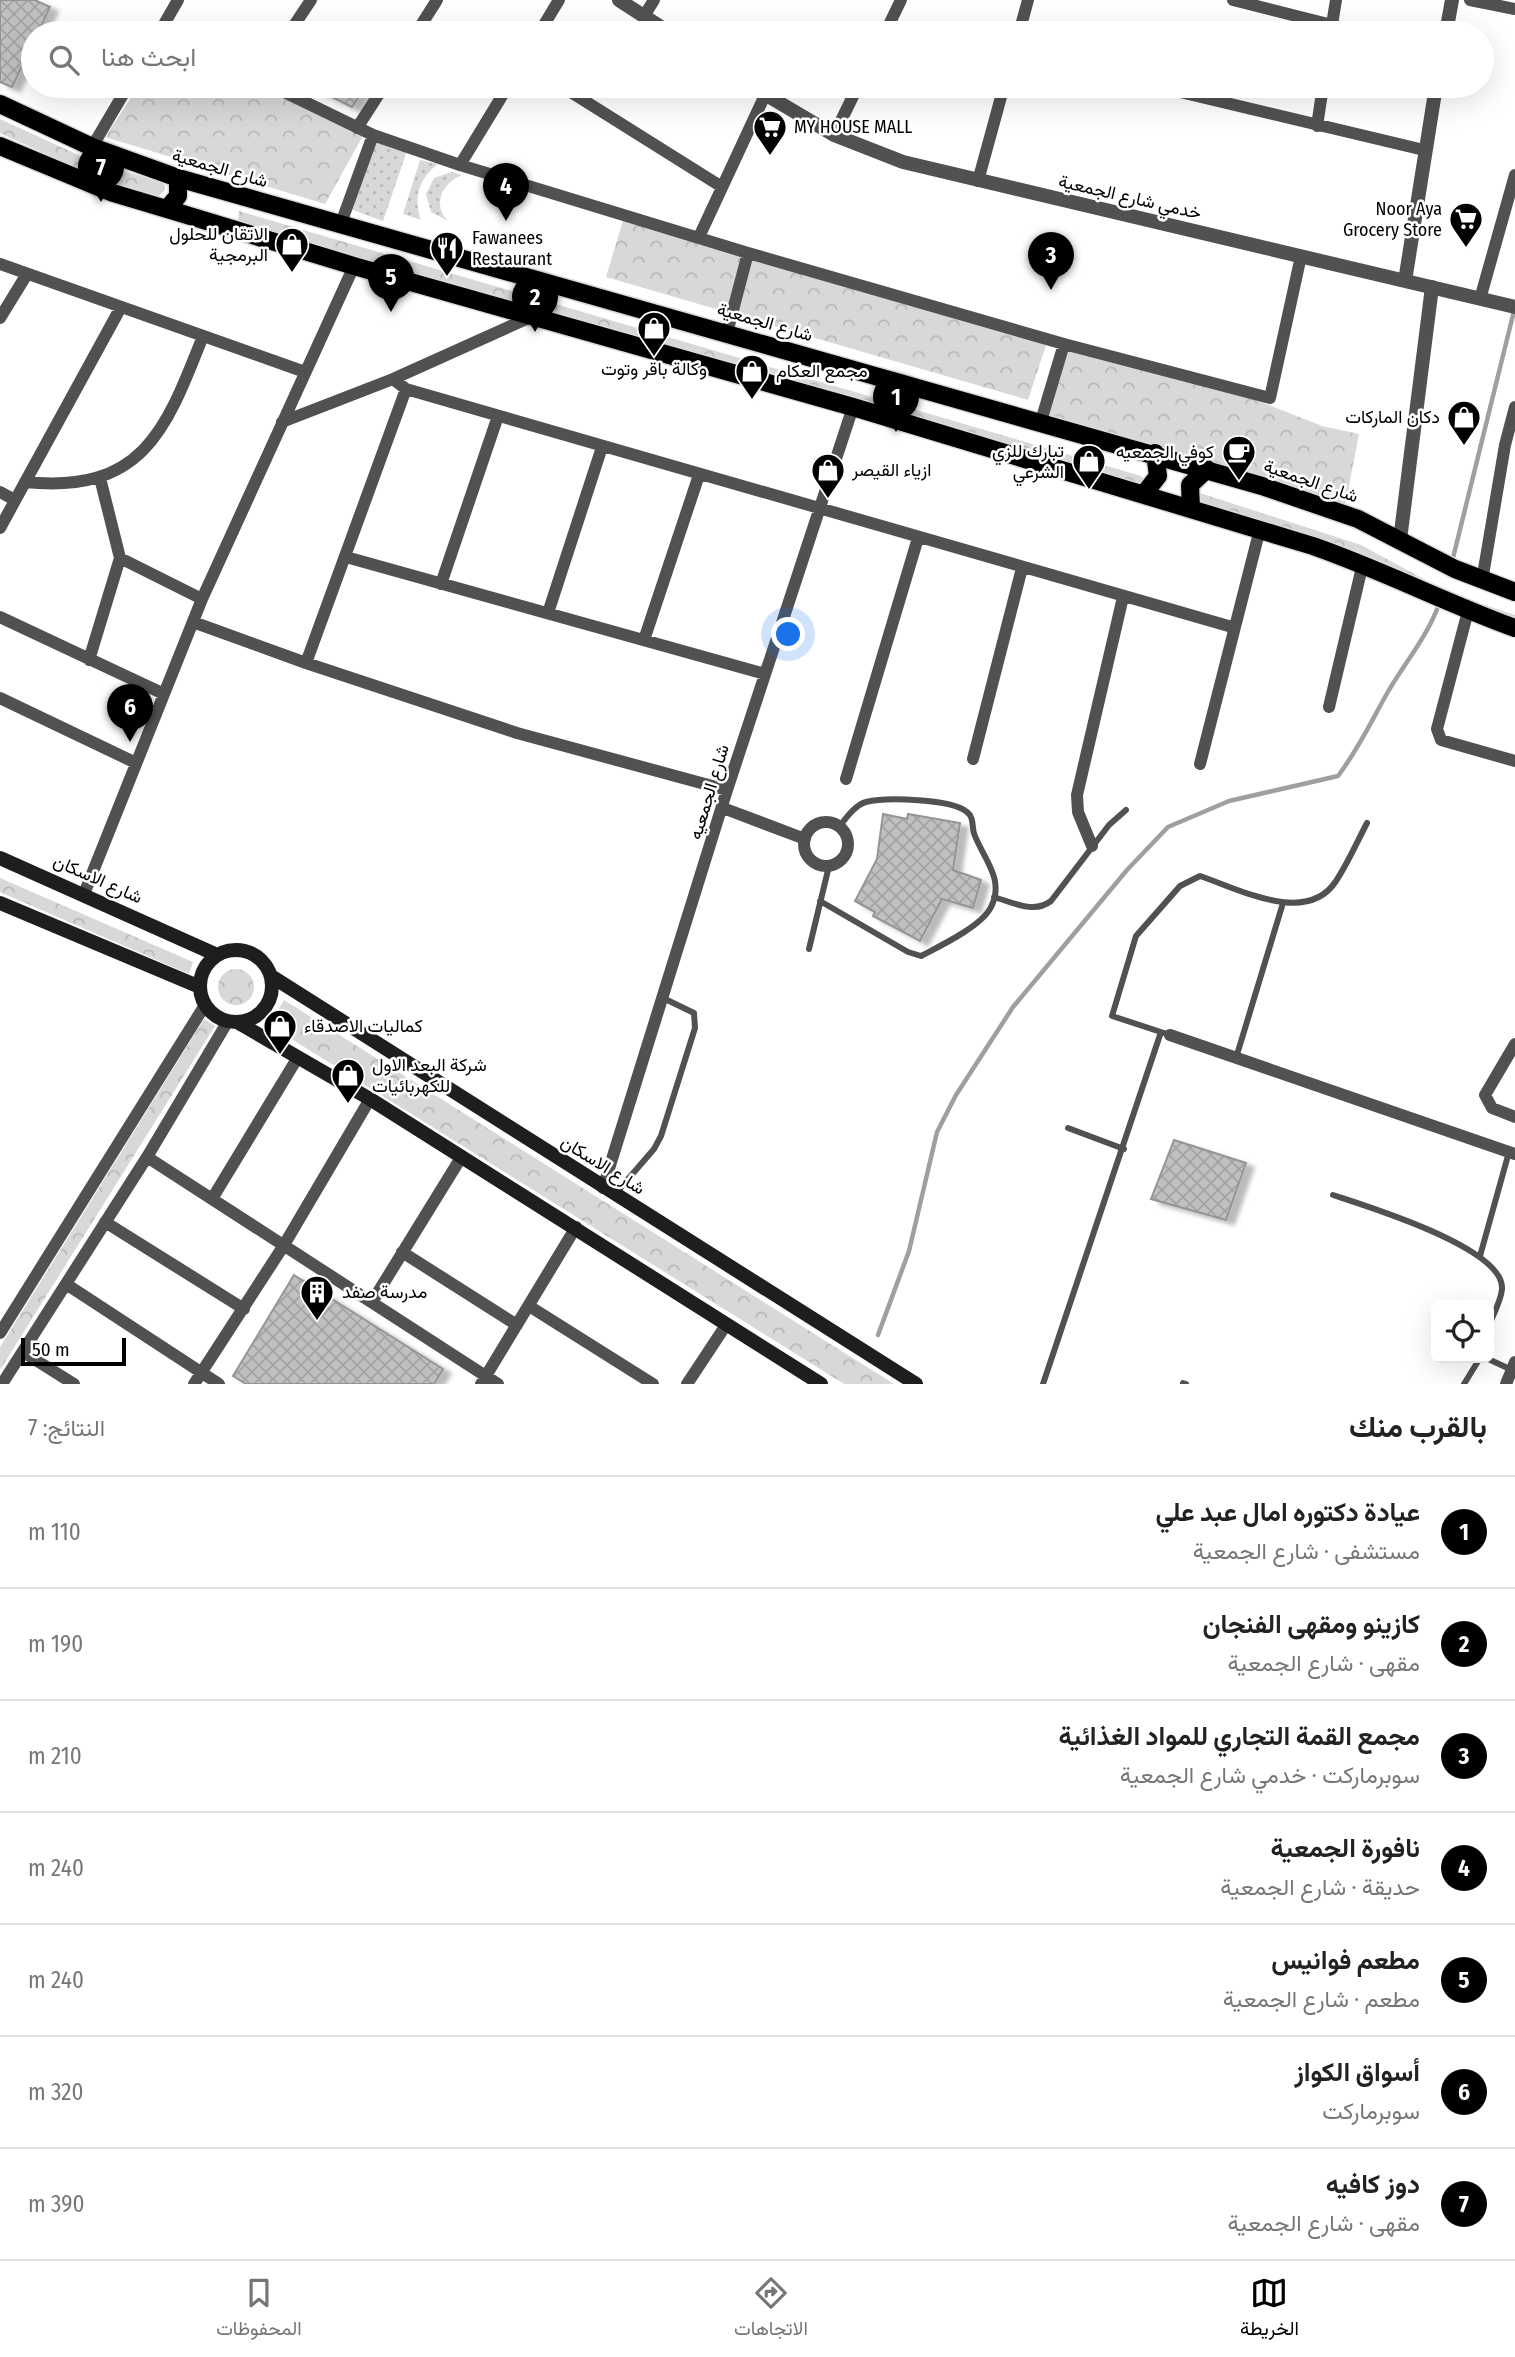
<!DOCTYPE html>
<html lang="ar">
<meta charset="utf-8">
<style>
body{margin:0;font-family:"Fira Sans Condensed",Vazirmatn,sans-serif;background:#f6f6f6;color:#222;direction:rtl}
.controls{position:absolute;right:21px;bottom:21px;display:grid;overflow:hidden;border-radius:10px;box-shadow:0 7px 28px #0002}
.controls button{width:63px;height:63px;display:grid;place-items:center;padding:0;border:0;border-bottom:2px solid #e0e0e0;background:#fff;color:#222;font:35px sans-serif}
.scale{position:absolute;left:21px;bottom:18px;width:105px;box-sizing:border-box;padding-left:7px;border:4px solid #000;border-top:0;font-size:19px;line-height:24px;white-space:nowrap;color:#000;-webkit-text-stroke:5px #fff;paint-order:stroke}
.you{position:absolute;left:789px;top:635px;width:24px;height:24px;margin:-18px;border:5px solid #fff;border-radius:50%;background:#1a73e8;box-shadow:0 0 0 10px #1a73e833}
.badge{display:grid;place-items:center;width:46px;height:46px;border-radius:50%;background:#000;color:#fff;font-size:23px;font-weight:700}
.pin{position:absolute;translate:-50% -58px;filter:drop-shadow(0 2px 4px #0008)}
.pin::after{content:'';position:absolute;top:37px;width:24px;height:21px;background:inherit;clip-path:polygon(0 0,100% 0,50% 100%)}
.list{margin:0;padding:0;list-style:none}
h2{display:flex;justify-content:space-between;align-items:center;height:91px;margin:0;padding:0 28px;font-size:30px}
h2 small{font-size:23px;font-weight:400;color:#767676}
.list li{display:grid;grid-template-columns:46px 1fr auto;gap:21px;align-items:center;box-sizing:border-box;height:112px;padding:0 28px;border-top:2px solid #e0e0e0}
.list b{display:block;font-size:26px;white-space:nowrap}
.list p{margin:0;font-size:23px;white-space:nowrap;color:#767676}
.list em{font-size:23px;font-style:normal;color:#767676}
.icon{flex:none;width:38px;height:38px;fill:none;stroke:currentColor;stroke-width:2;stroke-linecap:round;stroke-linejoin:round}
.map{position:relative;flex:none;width:1515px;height:1384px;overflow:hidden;direction:ltr}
.search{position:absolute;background:#fff;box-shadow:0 7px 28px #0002;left:21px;right:21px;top:21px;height:77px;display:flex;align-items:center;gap:18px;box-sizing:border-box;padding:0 24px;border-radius:38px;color:#767676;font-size:26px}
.sheet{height:875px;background:#fff}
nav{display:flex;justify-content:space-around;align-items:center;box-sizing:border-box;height:98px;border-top:2px solid #e0e0e0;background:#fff;font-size:19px;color:#767676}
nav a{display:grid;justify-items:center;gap:4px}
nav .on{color:#000}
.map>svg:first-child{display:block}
.grass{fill:url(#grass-dots)}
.park{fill:url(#park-crowns)}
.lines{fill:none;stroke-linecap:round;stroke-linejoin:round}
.stream{stroke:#9f9f9f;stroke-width:4.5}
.building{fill:url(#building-cross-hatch);stroke:#959595;stroke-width:2;filter:url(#shadow)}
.primary-casing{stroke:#dbdbdb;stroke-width:21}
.service{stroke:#515151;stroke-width:6}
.minor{stroke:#515151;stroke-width:12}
.tertiary{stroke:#515151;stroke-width:14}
.secondary{stroke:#1e1e1e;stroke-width:14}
.primary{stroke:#000;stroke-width:18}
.labels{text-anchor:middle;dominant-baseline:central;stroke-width:5;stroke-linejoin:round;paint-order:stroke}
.poi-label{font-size:18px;fill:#000;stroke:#fff;text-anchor:start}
.street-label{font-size:18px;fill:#000;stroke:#fff}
</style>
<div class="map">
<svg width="1515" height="1384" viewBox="0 0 1515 1384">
<defs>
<pattern id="grass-dots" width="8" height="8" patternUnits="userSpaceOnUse" patternTransform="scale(1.75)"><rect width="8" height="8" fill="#d8d8d8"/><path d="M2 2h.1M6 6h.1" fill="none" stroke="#b8b8b8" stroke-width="1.8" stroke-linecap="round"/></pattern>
<pattern id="park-crowns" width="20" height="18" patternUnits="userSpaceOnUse" patternTransform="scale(1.75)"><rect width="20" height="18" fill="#d8d8d8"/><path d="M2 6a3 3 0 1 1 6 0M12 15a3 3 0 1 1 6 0" fill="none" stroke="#b8b8b8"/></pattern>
<pattern id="building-cross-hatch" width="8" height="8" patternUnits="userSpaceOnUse" patternTransform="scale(1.75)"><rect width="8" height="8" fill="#c0c0c0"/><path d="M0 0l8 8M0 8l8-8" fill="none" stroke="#a3a3a3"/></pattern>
<filter id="shadow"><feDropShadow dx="8" dy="4.5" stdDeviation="2" flood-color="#0004"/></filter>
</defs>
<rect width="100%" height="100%" fill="#fff"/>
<path class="grass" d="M376 136 408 148 383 221 350 209Z
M420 160 438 164C419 179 413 197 421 220L403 214Z
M452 172 462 175C442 183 432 204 448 221L431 212 426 194 434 178Z"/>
<path class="park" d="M139 86H271L364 134 325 204 105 137Z
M0 119 96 163 158 181 165 185V190L157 197 90 174 0 133Z
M239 211 1141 476 1146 481 1140 488 243 223 238 221Z
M625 214 1049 336 1028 400 606 277Z
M1065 341 1261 402 1322 426 1359 434 1345 506 1047 419Z
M1200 493 1361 545 1451 594 1515 615V625L1193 504 1194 496Z
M0 878 193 962 189 974 0 892Z
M218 987a18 18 0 1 1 36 0a18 18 0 1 1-36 0Z
M284 1000 894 1384H844L269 1025Z
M204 1019 215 1026 0 1370V1347Z"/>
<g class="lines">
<path class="stream" d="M1452 562 1514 311
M878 1335 909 1251 937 1132 956 1095 1013 1007 1127 870 1168 827 1229 801 1338 776C1357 751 1370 724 1385 697 1402 666 1427 638 1439 604"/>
</g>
<path class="building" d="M0 0H35L50 7 38 33H33V43L12 87 0 82Z
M310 86H366L352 107Z
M883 814 907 819 908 814 960 823 953 870 981 880 973 908 942 899 920 941 873 916 875 912 855 901 877 859Z
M1174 1140 1246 1163 1226 1220 1151 1199Z
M294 1275 443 1369 434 1384H246L233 1376Z"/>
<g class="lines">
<defs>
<path id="primary" d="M0 104 92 147 178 178 1262 486 1358 519 1455 569 1515 592
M0 146 113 193 180 213 354 266 853 407 1313 546C1382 570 1446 603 1515 628
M167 209 178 196V178
M1144 494 1158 476 1155 453
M1191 508 1190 485 1207 469"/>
</defs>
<use href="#primary" class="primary-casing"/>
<path class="service" d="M994 897C1014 903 1034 914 1051 901L1109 825 1126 810
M820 901 908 952 921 956C940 946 982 926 991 907 1005 880 984 859 975 836 971 828 975 818 967 812 952 799 886 797 866 802 855 805 846 818 839 827
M809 949 829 866
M1170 1035 1112 1016 1136 936 1180 886 1200 876C1239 889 1307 926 1336 881 1348 863 1357 842 1367 823
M1236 1058 1283 903
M1068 1128 1124 1149
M616 1193 654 1149 661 1136 695 1028 694 1013 663 998
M1333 1195C1366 1206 1505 1248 1502 1289 1501 1301 1493 1315 1489 1325
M1480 1256 1509 1152
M1486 1358 1512 1370
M1183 1383 1186 1384
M1043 1384 1161 1032
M1464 1384 1480 1358"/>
<path class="minor" d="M1233 0 1332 25
M1470 0 1515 9
M644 16 654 0
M1331 31 1336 0
M159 33 178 0
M289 33 311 0
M416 33 437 0
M539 33 559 0
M885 33 901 0
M1019 33 1028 0
M272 86 373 135 460 165 748 253 1064 344 1270 398 1301 256
M561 86 722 187
M1155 86 1424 150
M1317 126 1323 86
M357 128 384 86
M834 135 858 86
M92 147 128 86
M460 165 508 86
M978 181 1004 86
M340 226 373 135
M699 237 765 95
M0 264 305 372
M1480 299 1515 175
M0 318 27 274
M727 333 748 253
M393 379 406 389 1232 627
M1041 421 1064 344
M282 422 393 379 533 316
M25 482C143 494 166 430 203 336
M0 492 15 500
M0 528 121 307
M346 557 765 674
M120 558 202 599
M1482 581 1505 445 1515 407
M441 584 498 416
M1468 611 1437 729 1441 740 1515 761
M548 613 602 447
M0 617 164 694
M193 622 306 663 517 733 727 790
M644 640 699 475
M89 660 120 558 100 478
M306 663 406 389
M0 698 136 763
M1329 707 1363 563
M973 759 1022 568
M1200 764 1260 529
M846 779 918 538
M723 808 805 839
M804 844a22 22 0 1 1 44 0a22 22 0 1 1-44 0Z
M1092 846 1078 812 1077 795 1123 597
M84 894 202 599 354 266
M1170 1035 1515 1154
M1515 1044 1485 1095 1492 1108 1515 1117
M147 1157 498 1384
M603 1188 727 790 853 407
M212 1199 298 1057
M105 1222 244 1309
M402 1252 517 1325
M66 1284 219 1384
M372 1302 462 1156
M529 1306 653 1384
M0 1333 205 1005
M23 1352 74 1384
M2 1384 147 1157 228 1021
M194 1384 284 1245 370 1099
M481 1384 576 1227
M687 1384 726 1325
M1506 1384 1515 1362"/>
<path class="tertiary" d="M619 0 670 33
M1446 33 1452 0
M751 86 834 135 903 162 1515 307
M1405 281 1436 86
M1400 540 1432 287"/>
<path class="secondary" d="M0 858 217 955
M0 903 200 987
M200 986a36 36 0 1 1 72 0a36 36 0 1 1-72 0Z
M271 976 916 1384
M237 1022 370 1099 821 1384"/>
<use href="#primary" class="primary"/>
</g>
<defs>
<symbol id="supermarket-pin" viewBox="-11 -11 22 30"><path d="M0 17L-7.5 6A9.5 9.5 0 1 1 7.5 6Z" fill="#000" stroke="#fff"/><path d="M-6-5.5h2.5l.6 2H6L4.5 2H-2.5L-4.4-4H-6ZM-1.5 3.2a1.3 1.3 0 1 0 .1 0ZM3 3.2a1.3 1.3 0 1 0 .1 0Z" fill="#fff"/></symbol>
<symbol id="shop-pin" viewBox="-11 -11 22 30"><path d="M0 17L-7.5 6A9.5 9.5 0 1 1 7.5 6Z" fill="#000" stroke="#fff"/><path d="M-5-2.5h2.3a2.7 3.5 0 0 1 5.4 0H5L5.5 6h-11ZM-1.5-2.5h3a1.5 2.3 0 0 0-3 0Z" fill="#fff"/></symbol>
<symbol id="restaurant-pin" viewBox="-11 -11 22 30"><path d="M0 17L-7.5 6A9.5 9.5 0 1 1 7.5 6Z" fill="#000" stroke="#fff"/><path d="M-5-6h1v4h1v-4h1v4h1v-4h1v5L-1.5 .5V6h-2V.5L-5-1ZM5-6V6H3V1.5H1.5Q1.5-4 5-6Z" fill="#fff"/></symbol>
<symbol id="cafe-pin" viewBox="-11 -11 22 30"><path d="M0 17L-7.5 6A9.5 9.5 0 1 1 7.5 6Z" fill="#000" stroke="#fff"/><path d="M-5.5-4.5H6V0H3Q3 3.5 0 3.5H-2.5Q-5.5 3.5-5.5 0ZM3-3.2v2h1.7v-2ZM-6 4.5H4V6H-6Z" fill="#fff"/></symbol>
<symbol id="building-pin" viewBox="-11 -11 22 30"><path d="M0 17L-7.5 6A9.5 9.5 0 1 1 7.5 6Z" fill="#000" stroke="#fff"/><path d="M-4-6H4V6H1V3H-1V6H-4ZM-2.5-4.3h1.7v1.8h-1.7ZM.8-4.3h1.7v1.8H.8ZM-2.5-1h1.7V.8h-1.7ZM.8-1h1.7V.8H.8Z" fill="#fff"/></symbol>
</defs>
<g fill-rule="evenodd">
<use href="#supermarket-pin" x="751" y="108" width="38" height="52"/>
<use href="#supermarket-pin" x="1447" y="200" width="38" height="52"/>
<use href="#shop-pin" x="273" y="225" width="38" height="52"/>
<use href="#restaurant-pin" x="428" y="229" width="38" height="52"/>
<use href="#shop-pin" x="635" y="309" width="38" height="52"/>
<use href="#shop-pin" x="733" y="352" width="38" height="52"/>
<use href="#shop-pin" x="1445" y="398" width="38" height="52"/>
<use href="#cafe-pin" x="1220" y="433" width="38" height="52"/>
<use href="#shop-pin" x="1070" y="442" width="38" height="52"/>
<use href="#shop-pin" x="809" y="451" width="38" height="52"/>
<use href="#shop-pin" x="261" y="1007" width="38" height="52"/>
<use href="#shop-pin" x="329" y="1056" width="38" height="52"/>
<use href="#building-pin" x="298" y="1273" width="38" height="52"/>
</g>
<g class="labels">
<g class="poi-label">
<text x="794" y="127">MY HOUSE MALL</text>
<text x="1442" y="209" text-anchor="end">Noor Aya<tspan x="1442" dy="21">Grocery Store</tspan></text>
<text x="268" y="234" text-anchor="end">الاتقان للحلول<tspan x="268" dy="21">البرمجية</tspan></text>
<text x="472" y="238">Fawanees<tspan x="472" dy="21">Restaurant</tspan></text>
<text x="654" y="369" text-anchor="middle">وكالة باقر وتوت</text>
<text x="776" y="371">مجمع العكام</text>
<text x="1440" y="417" text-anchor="end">دكان الماركات</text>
<text x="1064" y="451" text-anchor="end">تبارك للزي<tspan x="1064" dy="21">الشرعي</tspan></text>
<text x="1214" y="452" text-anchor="end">كوفي الجمعيه</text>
<text x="852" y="470">ازياء القيصر</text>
<text x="304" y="1026">كماليات الاصدقاء</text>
<text x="372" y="1065">شركة البعد الاول<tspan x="372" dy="21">للكهربائيات</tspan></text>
<text x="342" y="1292">مدرسة صفد</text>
</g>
<g class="street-label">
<text transform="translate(220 168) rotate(16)">شارع الجمعية</text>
<text transform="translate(1130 197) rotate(13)">خدمي شارع الجمعية</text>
<text transform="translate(765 322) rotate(16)">شارع الجمعية</text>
<text transform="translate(1311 481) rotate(19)">شارع الجمعية</text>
<text transform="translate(709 792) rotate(-73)">شارع الجمعيه</text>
<text transform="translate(98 879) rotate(24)">شارع الاسكان</text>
<text transform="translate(603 1165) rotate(32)">شارع الاسكان</text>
</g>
</g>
</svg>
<div class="controls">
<button><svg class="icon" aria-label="locate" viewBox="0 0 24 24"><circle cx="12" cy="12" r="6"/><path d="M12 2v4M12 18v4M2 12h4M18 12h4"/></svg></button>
</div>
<div class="scale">50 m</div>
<div class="you"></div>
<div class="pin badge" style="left:896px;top:432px">1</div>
<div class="pin badge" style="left:535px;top:332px">2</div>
<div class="pin badge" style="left:1051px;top:290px">3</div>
<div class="pin badge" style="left:506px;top:221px">4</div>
<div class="pin badge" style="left:391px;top:312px">5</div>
<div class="pin badge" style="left:130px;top:742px">6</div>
<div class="pin badge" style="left:101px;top:202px">7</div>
<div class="search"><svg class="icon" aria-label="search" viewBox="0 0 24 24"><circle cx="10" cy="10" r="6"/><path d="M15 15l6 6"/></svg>ابحث هنا</div>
</div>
<section class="sheet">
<h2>بالقرب منك<small>النتائج: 7</small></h2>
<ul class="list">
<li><span class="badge">1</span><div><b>عيادة دكتوره امال عبد علي</b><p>مستشفى · شارع الجمعية</p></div><em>110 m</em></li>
<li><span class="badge">2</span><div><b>كازينو ومقهى الفنجان</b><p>مقهى · شارع الجمعية</p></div><em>190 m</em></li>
<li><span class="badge">3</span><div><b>مجمع القمة التجاري للمواد الغذائية</b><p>سوبرماركت · خدمي شارع الجمعية</p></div><em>210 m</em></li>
<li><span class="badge">4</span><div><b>نافورة الجمعية</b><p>حديقة · شارع الجمعية</p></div><em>240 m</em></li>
<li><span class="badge">5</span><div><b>مطعم فوانيس</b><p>مطعم · شارع الجمعية</p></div><em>240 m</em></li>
<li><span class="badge">6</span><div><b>أسواق الكواز</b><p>سوبرماركت</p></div><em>320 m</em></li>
<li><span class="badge">7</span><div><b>دوز كافيه</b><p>مقهى · شارع الجمعية</p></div><em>390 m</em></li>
</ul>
</section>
<nav>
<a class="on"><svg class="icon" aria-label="map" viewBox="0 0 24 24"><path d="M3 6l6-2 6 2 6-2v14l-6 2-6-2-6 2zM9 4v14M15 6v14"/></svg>الخريطة</a>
<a><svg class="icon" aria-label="directions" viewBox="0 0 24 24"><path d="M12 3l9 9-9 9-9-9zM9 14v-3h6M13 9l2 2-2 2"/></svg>الاتجاهات</a>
<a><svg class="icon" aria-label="saved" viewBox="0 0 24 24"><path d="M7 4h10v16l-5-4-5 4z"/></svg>المحفوظات</a>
</nav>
